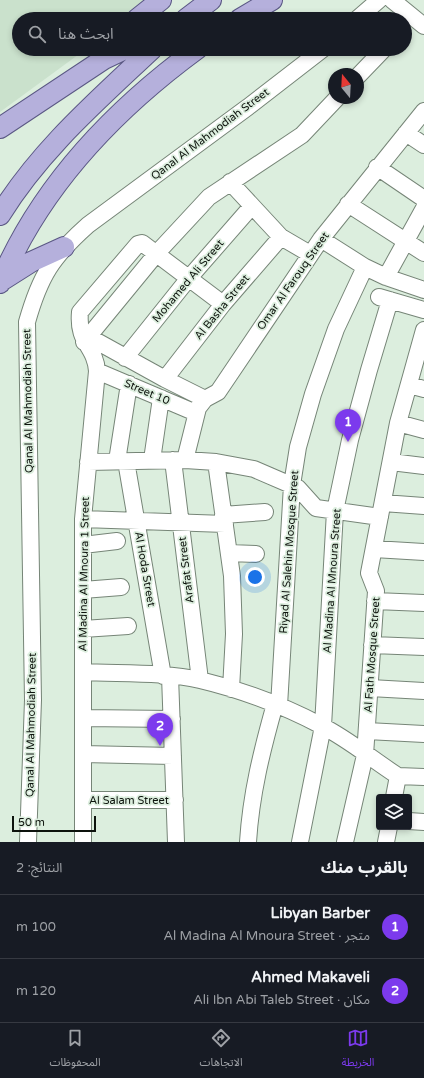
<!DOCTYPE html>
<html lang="ar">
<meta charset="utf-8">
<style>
body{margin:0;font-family:"Varela Round","Noto Sans Arabic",sans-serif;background:#20242c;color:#f1f3f6;direction:rtl}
.controls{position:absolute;right:12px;bottom:12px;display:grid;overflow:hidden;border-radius:4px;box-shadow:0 2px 6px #0003}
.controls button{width:36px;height:36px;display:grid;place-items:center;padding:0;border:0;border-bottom:1px solid #363941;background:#171b24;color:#f1f3f6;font:20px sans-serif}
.compass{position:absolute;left:328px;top:68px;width:36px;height:36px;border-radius:50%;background:#171b24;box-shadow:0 2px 6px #0003;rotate:342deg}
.scale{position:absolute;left:12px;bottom:10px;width:84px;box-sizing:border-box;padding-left:4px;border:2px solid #0d130d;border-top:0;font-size:11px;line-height:14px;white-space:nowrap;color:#0d130d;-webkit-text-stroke:3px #dceede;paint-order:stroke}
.you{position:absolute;left:255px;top:577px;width:14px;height:14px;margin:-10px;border:3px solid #fff;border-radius:50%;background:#1a73e8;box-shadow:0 0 0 6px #1a73e833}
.badge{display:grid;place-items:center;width:26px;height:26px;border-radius:50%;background:#7c3aed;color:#fff;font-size:13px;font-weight:700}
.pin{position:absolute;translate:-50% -33px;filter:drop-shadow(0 1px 2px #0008)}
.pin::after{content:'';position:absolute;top:21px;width:14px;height:12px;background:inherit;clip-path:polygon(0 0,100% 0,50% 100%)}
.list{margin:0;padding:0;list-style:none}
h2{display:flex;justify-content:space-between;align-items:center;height:52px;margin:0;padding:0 16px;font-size:17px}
h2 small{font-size:13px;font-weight:400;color:#9ea1a6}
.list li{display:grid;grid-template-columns:26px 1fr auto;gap:12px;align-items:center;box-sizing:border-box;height:64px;padding:0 16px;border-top:1px solid #363941}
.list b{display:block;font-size:15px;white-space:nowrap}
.list p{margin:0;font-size:13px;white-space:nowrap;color:#9ea1a6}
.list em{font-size:13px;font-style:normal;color:#9ea1a6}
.icon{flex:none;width:22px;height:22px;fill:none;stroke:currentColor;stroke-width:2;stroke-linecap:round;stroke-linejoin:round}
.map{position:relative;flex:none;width:424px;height:842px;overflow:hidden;direction:ltr}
.search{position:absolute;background:#171b24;box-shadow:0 2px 6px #0003;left:12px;right:12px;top:12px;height:44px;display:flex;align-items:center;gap:10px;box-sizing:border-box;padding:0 14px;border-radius:22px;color:#9ea1a6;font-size:15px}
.sheet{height:180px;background:#171b24}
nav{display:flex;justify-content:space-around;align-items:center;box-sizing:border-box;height:56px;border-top:1px solid #363941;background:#171b24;font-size:11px;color:#9ea1a6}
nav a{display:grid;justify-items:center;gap:2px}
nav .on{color:#7c3aed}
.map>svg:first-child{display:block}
.built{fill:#cae1cc}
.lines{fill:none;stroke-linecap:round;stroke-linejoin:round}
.minor-casing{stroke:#768577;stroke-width:18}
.major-casing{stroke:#5a5784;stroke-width:22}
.minor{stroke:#fff;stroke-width:16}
.major{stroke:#b5b0dc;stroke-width:20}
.labels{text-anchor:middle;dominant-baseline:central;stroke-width:3.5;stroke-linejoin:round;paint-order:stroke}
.street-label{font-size:11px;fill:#0d130d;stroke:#dceede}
</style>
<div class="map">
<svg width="424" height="842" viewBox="0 0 424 842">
<rect width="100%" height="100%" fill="#dceede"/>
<path class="built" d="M0 0H149L125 19H19V49H86L0 112Z"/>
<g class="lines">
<defs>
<path id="minor" d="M392 0 424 26
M357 19 379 0
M358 76 384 49
M406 133 424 145
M377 167 424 199
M230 182 281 237 310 254
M348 204 424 253
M321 239 365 267 386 277 424 290
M386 277 424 208
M379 297 424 310
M89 337 165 379 205 399
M84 342 157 253 209 197 302 135 337 98
M125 358 189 278 252 206
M97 371 196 413
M165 379 223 304 281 237
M409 385 424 389
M398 423 424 430
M152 460 161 398
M173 460 200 680
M185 460 198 408 205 399 218 392 321 239 424 111
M117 461 129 384
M126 461 163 676
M88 462 185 460 216 462 254 469 298 488 316 508 380 517
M216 462 232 576 234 634 231 689
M391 462 424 466
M383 503 424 506
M223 515 265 512
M83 519 225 524
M83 545 117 541
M374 549 424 552
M229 553 256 554
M83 590 121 587
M375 601 424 603
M83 629 128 626
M372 645 424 647
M83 672C119 674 165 672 200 680 242 690 284 706 322 726 348 739 373 760 398 776
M170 676 176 842
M370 688 424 691
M279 706 292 485 298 447 313 394 336 329 365 267
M83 718 172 719
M367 731 424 734
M83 754 173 756
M398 776 424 777
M394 797 398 776
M83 800H175
M409 821 424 822
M28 842 33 700 27 322C40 276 52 257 88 225L248 107 323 49
M83 842V519L97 371C95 345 77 344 80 312L138 244 142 243 223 304
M248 842C251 794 262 750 275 704
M300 842 323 726 335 511 350 440 369 370 390 300
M345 842 365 755 376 591 369 573 398 423 424 330
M386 842 389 827"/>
<path id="major" d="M137 19 161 0
M186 19 211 0
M240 19 272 0
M0 128 104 59 125 49
M0 215C40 150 97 101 152 49
M1 281 31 262 64 247
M0 283C40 187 114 110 197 49"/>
</defs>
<use href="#minor" class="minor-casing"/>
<use href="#major" class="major-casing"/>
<use href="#minor" class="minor"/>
<use href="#major" class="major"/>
</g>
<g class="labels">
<g class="street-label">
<text transform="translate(210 134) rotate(-37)">Qanal Al Mahmodiah Street</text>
<text transform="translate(188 281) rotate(-50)">Mohamed Ali Street</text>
<text transform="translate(293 281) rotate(-55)">Omar Al Farouq Street</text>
<text transform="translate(222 307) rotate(-51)">Al Basha Street</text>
<text transform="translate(147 392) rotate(23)">Street 10</text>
<text transform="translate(28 401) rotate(-91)">Qanal Al Mahmodiah Street</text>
<text transform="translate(289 552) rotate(-86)">Riyad Al Salehin Mosque Street</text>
<text transform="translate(145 569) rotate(80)">Al Hoda Street</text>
<text transform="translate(186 570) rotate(-97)">Arafat Street</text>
<text transform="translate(84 574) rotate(-89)">Al Madina Al Mnoura 1 Street</text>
<text transform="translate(332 581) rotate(-86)">Al Madina Al Mnoura Street</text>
<text transform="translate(372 655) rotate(-86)">Al Fath Mosque Street</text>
<text transform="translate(31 725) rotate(-89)">Qanal Al Mahmodiah Street</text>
<text x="129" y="800">Al Salam Street</text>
</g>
</g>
</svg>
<div class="controls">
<button><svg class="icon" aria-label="layers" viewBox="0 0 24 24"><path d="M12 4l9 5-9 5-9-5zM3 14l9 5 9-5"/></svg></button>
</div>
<svg class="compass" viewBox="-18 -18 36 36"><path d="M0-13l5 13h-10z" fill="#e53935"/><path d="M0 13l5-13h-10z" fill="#9ea1a6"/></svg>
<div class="scale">50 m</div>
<div class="you"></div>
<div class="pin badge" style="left:348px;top:442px">1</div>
<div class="pin badge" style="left:160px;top:746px">2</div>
<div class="search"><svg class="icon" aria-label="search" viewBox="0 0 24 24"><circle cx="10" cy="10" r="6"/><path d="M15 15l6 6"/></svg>ابحث هنا</div>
</div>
<section class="sheet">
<h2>بالقرب منك<small>النتائج: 2</small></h2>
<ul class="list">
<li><span class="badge">1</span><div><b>Libyan Barber</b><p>متجر · Al Madina Al Mnoura Street</p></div><em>100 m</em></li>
<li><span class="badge">2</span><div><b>Ahmed Makaveli</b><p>مكان · Ali Ibn Abi Taleb Street</p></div><em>120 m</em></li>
</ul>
</section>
<nav>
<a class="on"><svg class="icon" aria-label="map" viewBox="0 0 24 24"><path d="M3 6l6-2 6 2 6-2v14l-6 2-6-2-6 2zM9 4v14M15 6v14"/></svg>الخريطة</a>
<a><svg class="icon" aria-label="directions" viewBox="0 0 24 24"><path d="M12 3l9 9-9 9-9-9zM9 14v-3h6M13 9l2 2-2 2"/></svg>الاتجاهات</a>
<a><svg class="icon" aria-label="saved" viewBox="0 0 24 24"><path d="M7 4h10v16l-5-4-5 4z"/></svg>المحفوظات</a>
</nav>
